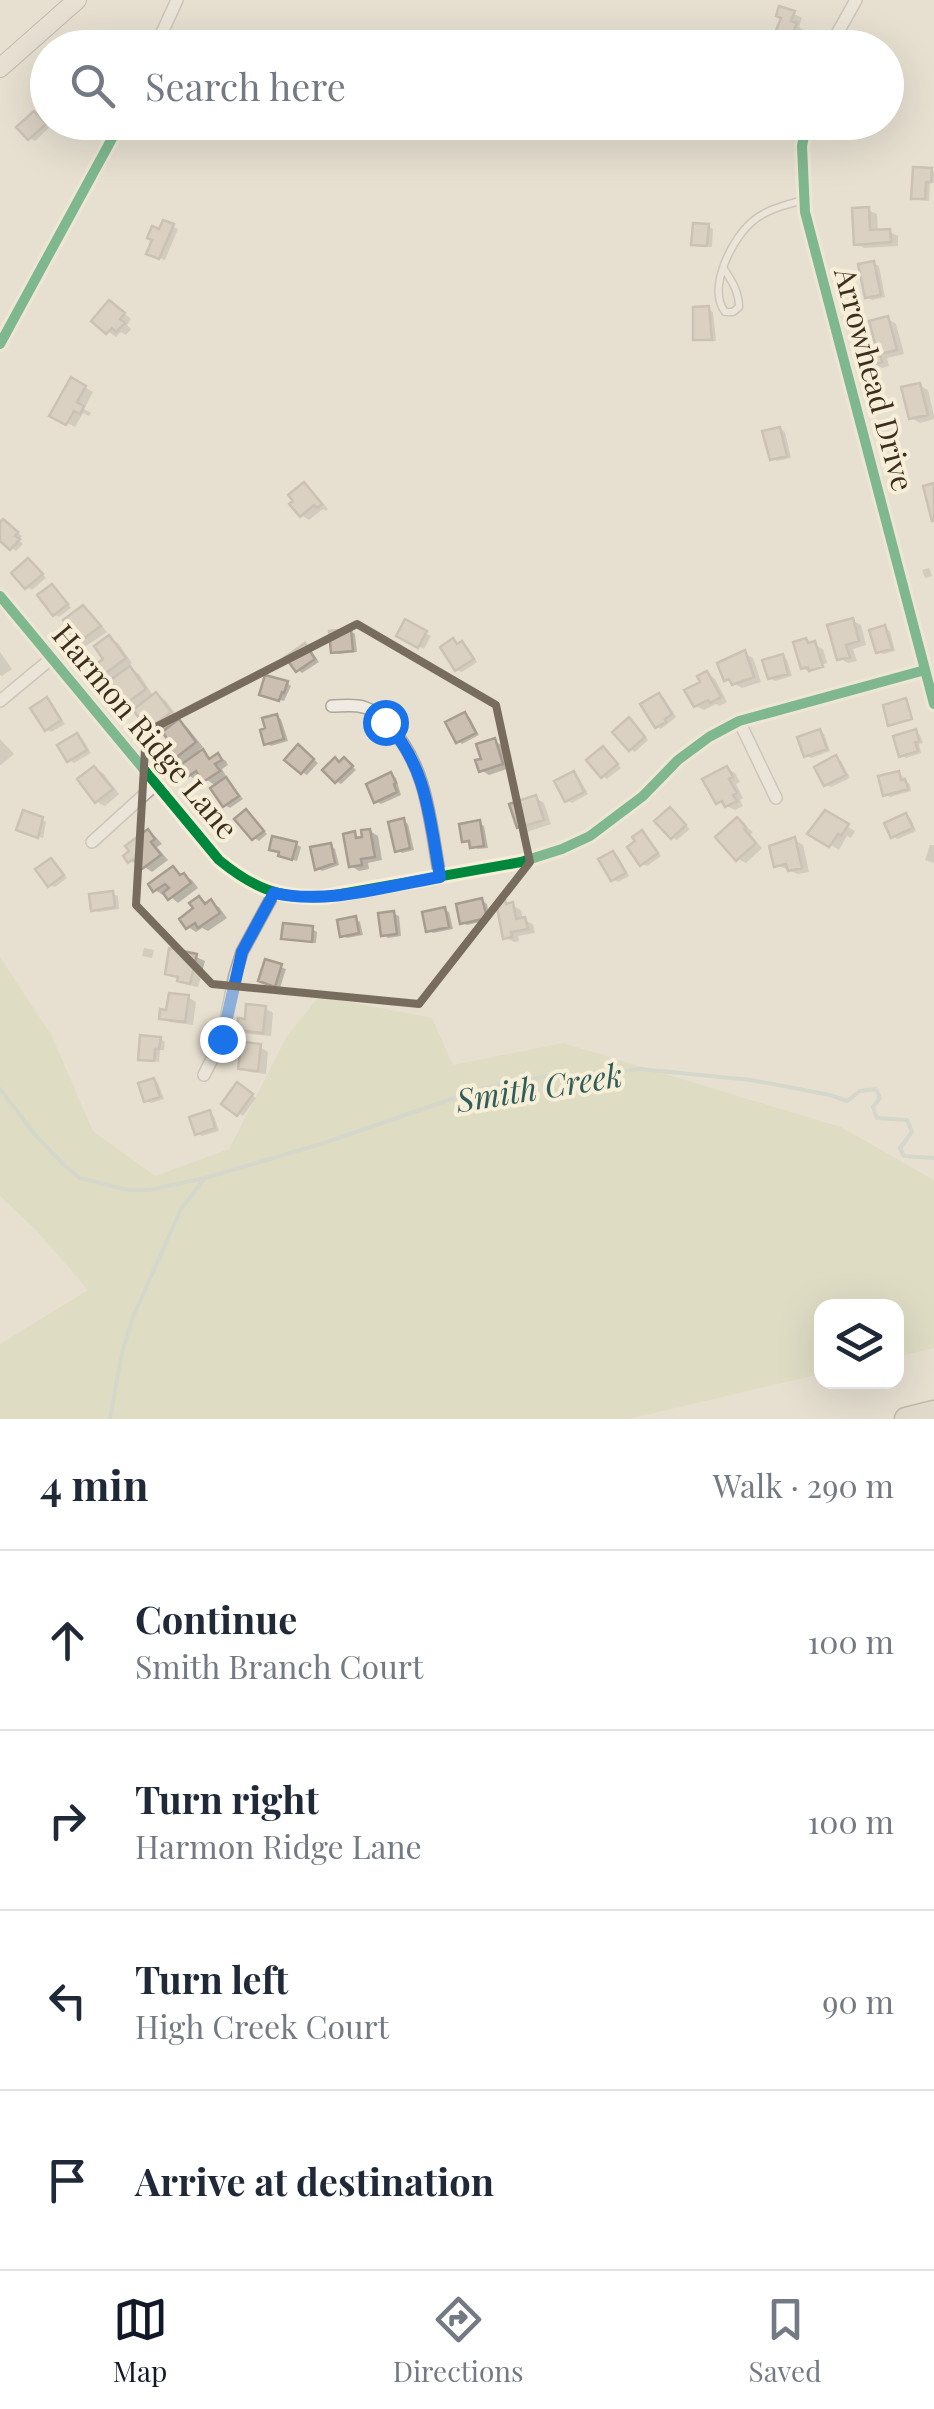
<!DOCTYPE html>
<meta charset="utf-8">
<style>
body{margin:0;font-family:"Playfair Display",serif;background:#f6f6f7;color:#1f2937}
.controls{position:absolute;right:30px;bottom:30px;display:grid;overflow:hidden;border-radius:20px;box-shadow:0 10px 40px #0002}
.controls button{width:90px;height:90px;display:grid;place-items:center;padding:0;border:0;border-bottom:2px solid #e0e1e3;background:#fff;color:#1f2937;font:50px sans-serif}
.stop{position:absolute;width:30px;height:30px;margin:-22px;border:8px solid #1a73e8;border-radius:50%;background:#fff}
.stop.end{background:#1a73e8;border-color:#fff;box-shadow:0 2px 10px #0008}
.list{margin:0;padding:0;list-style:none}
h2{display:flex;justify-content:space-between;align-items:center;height:130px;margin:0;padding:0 40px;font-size:42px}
h2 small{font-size:32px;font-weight:400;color:#747a83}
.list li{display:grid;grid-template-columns:65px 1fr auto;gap:30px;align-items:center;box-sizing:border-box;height:180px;padding:0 40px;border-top:2px solid #e0e1e3}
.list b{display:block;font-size:38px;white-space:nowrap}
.list p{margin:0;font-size:32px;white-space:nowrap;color:#747a83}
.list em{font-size:32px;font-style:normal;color:#747a83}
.icon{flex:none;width:55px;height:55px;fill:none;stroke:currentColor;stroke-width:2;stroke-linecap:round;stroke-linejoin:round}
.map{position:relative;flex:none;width:934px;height:1419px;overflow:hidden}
.search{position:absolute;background:#fff;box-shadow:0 10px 40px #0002;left:30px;right:30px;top:30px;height:110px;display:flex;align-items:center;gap:25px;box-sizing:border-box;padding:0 35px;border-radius:55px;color:#747a83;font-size:38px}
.sheet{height:850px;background:#fff}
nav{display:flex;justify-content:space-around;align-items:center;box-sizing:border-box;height:140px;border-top:2px solid #e0e1e3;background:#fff;font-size:28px;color:#747a83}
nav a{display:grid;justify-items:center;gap:5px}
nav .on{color:#111827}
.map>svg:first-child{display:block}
.green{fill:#d6d7b3}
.shadow{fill:#0003}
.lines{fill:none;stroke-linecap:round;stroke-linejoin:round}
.stream{stroke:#bcccc2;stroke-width:4}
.building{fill:#cbbfb2;stroke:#a89c90;stroke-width:2.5}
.lane-casing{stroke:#ada599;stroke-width:9}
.street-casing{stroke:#ada599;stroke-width:14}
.primary-casing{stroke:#928b80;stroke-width:20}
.highway-casing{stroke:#928b80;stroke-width:25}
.lane{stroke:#efebe3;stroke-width:6}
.street{stroke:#efebe3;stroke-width:11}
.primary{stroke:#e6e1d4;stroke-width:18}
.highway{stroke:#dad1c2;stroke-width:22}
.cycleway-casing{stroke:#f7eed8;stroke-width:16}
.cycleway{stroke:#00873e;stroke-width:10}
.route{stroke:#1a73e8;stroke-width:12}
.marked{fill:none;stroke:#786c5e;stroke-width:8;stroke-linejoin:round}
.labels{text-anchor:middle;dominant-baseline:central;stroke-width:8;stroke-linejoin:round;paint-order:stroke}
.street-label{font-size:30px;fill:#3d2e20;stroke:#f7eed8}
.water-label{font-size:32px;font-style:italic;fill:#2f5d5a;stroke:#f7eed8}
</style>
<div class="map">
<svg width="934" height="1419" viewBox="0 0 934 1419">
<rect width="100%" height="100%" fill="#e7e0d1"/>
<path class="green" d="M0 957 52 1036 93 1131 155 1176 229 1149 287 1036 319 996 432 1018 453 1065 563 1043 841 1127 934 1180V1348L897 1357 896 1306H822L821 1374 629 1419H0V1344L88 1290 36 1230 0 1196Z"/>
<path class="shadow" d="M794 14 802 18 799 27 804 30 797 48H775L769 44 775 42Z
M35 114 49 128 35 141 30 138Z
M187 122H208L200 136 184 127Z
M931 170 934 172V183H930L929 201 918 200 913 197Z
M868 210 877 214 878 232H890L898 236V246L864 248 856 243Z
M164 223 178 229 165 260 149 253Z
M708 226 713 229 712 247 699 246 694 243Z
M874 263 879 266 885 297 872 300 867 297Z
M118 308 131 319 127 325 131 329 126 335 121 332 116 337 94 321Z
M708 309 713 312 716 341H701L696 338Z
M888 319 896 324 904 354 887 358 889 366 882 368 873 363 880 353Z
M72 380 93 392 84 409 91 413 89 416 83 413 75 427 52 415Z
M919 385 928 390 934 415V419L920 423 911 418Z
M780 429 785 432 791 458 777 461 772 458Z
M304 485 312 490 328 509 326 511 323 509 309 520 301 515Z
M8 524 22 536 18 540 23 544 16 551 0 538V525Z
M33 563 46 578 32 590 27 587Z
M929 568 932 576 925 578 922 570Z
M52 587 57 590 71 608 59 617 54 614Z
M83 608 91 613 107 632 86 646 78 642Z
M853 621 861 625 866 645 853 649 857 661 848 663 839 658Z
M406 623 431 636 424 649 399 635Z
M885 628 890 631 895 651 883 654 878 652Z
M350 631 355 634 357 652 338 654 333 651Z
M109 638 118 643 132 663 127 667 139 674 154 697 157 695 165 700 178 717 175 720 187 727 203 747 199 750 213 759 218 756 226 761 228 765 222 769 226 776 223 778 231 783 243 799 230 808 225 805 217 787 202 776 196 780 188 775 185 764 174 758 175 744 163 729 158 733 150 728 140 708 128 701 115 679 104 673Z
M453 641 467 647 477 662 462 672 457 670 444 647Z
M806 641 823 649 827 663 808 669 811 673 803 668Z
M305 646 310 649 319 662 302 673 298 670Z
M0 652 12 669 2 676 0 675Z
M744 653 753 658 761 682 742 688 726 679Z
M782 657 787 660 792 676 775 681 770 678Z
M707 674 715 679 727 702 720 706 716 704 704 710 695 706Z
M287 683 291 686 284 701 267 696Z
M660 696 664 698 676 717 661 729 657 727Z
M47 700 52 703 65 724 51 732 46 729Z
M465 715 470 718 479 735 462 744 458 741Z
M276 716 281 719 288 741 271 746 266 743Z
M634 723 648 740 635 752 630 749Z
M819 732 824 734 830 751 811 758 806 755Z
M916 732 920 735 923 743 919 744 921 753 906 758 901 755Z
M77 736 82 738 91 753 74 763 69 760Z
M0 739 14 754 1 765H0Z
M495 741 503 746 510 768 489 775 481 770Z
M603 749 621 768 607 779 603 776Z
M303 750 318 763 307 775 302 772Z
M836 758 841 761 850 778 831 787 826 784Z
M349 763 356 770 341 784 336 781 341 764Z
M94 769 103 773 119 794 105 806 97 802Z
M727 769 735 773 740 782 736 784 743 798 740 800 743 806 735 810 718 802Z
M899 773 910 785 911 791 890 797 885 794Z
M574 774 578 776 588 794 572 803 567 800Z
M391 775 396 778 401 795 381 804 376 801Z
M536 798 544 803 551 824 527 832 519 827Z
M670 810 690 829 677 840 672 837Z
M246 812 267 834 259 841 254 838Z
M826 814 855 831 851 838 847 836 839 850 811 833Z
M906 816 911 819 916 831 898 839 893 837Z
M42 819 46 822 43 838 23 831Z
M738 820 753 832 750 835 762 848 746 863 738 859Z
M403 821 408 824 414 850 402 853 398 850Z
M479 823 484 826 488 848 478 849 473 846 472 843 464 841Z
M370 831 378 836 382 860 368 863 369 869 359 871 351 866 354 834 365 841Z
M148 832 156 837 162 844 157 847 168 860 152 872 140 864 138 865 130 861Z
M642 833 647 836 661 856 647 866 642 864 639 842Z
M795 840 803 845 809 872 798 874 777 865Z
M296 844 301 847 297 861 286 858 282 853 276 851Z
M930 845H934V863L925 860Z
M331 846 335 849 339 865 322 871 317 868Z
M613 854 618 856 629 876 618 882 613 879Z
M51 861 67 878 55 887 50 885Z
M173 869 192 880 198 888 178 903 166 893 163 895 155 890Z
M113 894 118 896 119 909 98 912 93 909Z
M199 899 219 907 227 918 208 931 202 928 196 932 188 927Z
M482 901 487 904 490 920 467 925 462 923Z
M512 905 521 910 523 920 533 924 535 933 518 936 519 941 514 942 506 938Z
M444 910 449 912 453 929 433 933 429 930Z
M394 914 399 916 401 936 388 938 383 935Z
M355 919 360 922 363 935 347 938 342 935Z
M312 929 317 932 316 943 289 940 284 937Z
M144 948 154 950 152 958 142 956Z
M172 951 196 957 205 961 198 987 188 985 168 973Z
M266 962 286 969 280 988 265 983Z
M188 997 196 1002 193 1025 170 1022 162 1018Z
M265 1008 273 1013 271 1036 248 1034 240 1029Z
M160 1039 165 1042 164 1050H160L159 1062 140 1058Z
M260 1047 268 1052 266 1074 249 1072 241 1068Z
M153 1081 158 1083 164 1099 151 1103 146 1100Z
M238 1085 256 1098 243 1116 225 1103Z
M209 1113 214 1116 219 1131 202 1136 197 1133Z"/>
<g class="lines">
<path class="stream" d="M0 1089 36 1136 66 1167 80 1178 128 1190H149L205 1178 321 1144 484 1088 549 1076 574 1077 640 1069 751 1080 830 1095 847 1101 860 1091 876 1089 880 1098 873 1107 877 1118 907 1120 912 1132 900 1148 904 1156 934 1158
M110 1419 121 1357 133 1317 181 1209 205 1178"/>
</g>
<path class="building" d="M779 6 795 11 791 21 797 23 788 48 766 45 769 37 773 38 781 18 776 16Z
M34 111 46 124 28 140 16 127Z
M913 167 932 168 931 182H926L925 199H911Z
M869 207 870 230 890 229 891 242 854 245 852 208Z
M163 220 174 224 159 259 146 254 152 240 147 238 152 226 159 229Z
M693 223 709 224 707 246 691 245Z
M874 261 881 295 865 298 858 264Z
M109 300 125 313 120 319 125 323 116 332 112 328 106 334 91 321Z
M709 306 712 340H693V307Z
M888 316 897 350 880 354 882 362 871 365 869 354 877 351 869 321Z
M71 377 86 386 77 402 84 406 80 414 74 411 66 425 49 416Z
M920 383 928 415 909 419 901 387Z
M780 427 787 456 770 460 762 431Z
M304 482 322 504 317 508 314 505 300 517 289 504 293 501 288 495Z
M934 483V520L932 521 923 486Z
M3 519 18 532 15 536 20 539 10 550 0 541V522Z
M28 558 43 574 25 589 11 573Z
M52 584 68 604 53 616 37 595Z
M83 605 101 626 76 644 63 620Z
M853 618 859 641 846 645 850 657 837 660 827 625Z
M405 619 427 631 418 648 396 636Z
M885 625 892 649 876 653 869 630Z
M351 629 353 651 331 653 329 631Z
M109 635 126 658 103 675 95 665 103 659 94 646Z
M453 638 457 644 462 641 474 659 455 671 440 647Z
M806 638 808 643 815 641 823 667 809 671 808 667 801 669 793 642Z
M305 643 315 659 296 672 285 657Z
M745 650 754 677 732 685 729 679 724 681 717 663Z
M783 654 788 674 768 679 762 660Z
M130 666 146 689 127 703 109 681Z
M707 671 721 697 710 703 708 700 694 707 684 690 700 682 697 676Z
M265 675 288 681 284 693 282 692 279 701 259 695Z
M156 692 171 712 148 730 133 710Z
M659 693 672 714 665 719 666 722 655 728 640 704Z
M47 697 61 720 45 731 30 708Z
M906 698 912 719 888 726 883 705Z
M465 712 476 733 456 743 445 722Z
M277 714 284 739 264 745 260 730 265 728 262 718Z
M629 717 645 737 629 751 612 732Z
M179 719 196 742 173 760 164 749 171 744 162 732Z
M820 729 827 749 804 757 797 737Z
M916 729 919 741 915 742 918 751 899 757 893 736Z
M77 733 87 750 67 762 57 745Z
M495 738 503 764 479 772 475 760 481 759 476 744Z
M298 744 314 759 301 774 284 760Z
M603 746 618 764 601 778 586 760Z
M203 749 209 759 218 753 222 760 215 764 220 771 203 782 196 771 187 777 179 766Z
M836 755 846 775 824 786 814 767Z
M335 757 339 762 344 757 353 766 335 783 322 770Z
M94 766 113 789 95 803 77 779Z
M727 766 733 777 729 779 737 793 733 795 737 801 725 807 722 801 716 804 702 779Z
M574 771 584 792 565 802 554 781Z
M899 771 901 780 905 779 908 789 883 796 878 776Z
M391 772 396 783 394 784 397 792 374 803 366 784Z
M226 777 239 796 223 807 210 788Z
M536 795 544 820 517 828 509 804Z
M670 807 686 825 671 839 654 821Z
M246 809 264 831 252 840 234 819Z
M23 810 43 817 38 838 16 830Z
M825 810 849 824 841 836 838 834 829 847 807 834Z
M906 813 913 828 891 838 884 823Z
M737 817 746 827 744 829 756 843 736 861 715 837Z
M404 818 410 848 395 852 388 822Z
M480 820 484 846 470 848 469 841 462 842 459 824Z
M148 829 155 839 151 842 161 855 142 869 133 859 128 863 123 856 129 851 125 846Z
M370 829 375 857 361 859 362 865 349 867 343 834 355 831 356 838 362 837 361 830Z
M642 830 658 853 640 866 627 847 635 841 632 837Z
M272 836 297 842 292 860 278 856 279 852 269 850Z
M795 837 802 868 788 871 786 864 774 867 769 846Z
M331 843 335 863 315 870 310 847Z
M613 851 626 873 611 881 598 859Z
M51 858 64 875 48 887 35 869Z
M173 866 180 875 184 873 191 883 168 900 163 893 169 888 165 884 153 892 148 884Z
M113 891 115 907 91 911 89 894Z
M199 896 205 904 211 899 220 913 198 928 195 923 186 929 179 919 193 908 189 903Z
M482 898 487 918 460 924 456 904Z
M505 900 506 904 513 902 516 919 525 917 528 929 511 932 512 937 503 939 496 902Z
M445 907 449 927 426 932 422 912Z
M394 911 397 934 381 936 378 913Z
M356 916 359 933 340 937 337 920Z
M283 923 313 926 312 942 281 939Z
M169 948 197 954 190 984 177 981 178 977 165 974Z
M265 959 282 964 275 987 258 981Z
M169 993 189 995 185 1022 159 1019 160 1009 166 1010Z
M246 1004 266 1006 263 1033 237 1030 238 1018 245 1019Z
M140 1035 161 1037 159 1049H155L154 1061 138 1060Z
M235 1041 261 1044 258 1071 238 1069 240 1054 234 1053Z
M154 1078 160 1097 144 1102 138 1083Z
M237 1082 253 1094 237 1116 221 1104Z
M210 1110 215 1128 195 1135 189 1117Z"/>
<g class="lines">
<defs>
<path id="lane" d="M724 269C732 281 739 292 739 307L733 312H725C707 288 732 238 753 221 767 209 786 205 803 200"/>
<path id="street" d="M155 48 177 0
M829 48 856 0
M807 122 802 146 805 212 934 704
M0 344 121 122
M0 596 219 860C253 888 280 899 324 897L521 862 562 849 590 836 643 796 678 760 709 737 739 721 925 670
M0 701 52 658
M332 706C341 706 354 704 363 707 372 709 381 718 388 725 428 765 430 824 440 877
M739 721 776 798
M92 842 156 784
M204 1075 222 1039 235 975 242 952 274 893"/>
<path id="primary" d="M0 68 77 0"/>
<path id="highway" d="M906 1419 934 1412"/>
</defs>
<use href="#lane" class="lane-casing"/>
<use href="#street" class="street-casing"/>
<use href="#primary" class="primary-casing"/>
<use href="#highway" class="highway-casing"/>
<use href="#lane" class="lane"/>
<use href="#street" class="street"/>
<use href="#primary" class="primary"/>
<use href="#highway" class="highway"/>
<defs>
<path id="cycleway" d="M807 122 802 146 805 212 934 704
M0 344 121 122
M0 596 219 860C253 888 280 899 324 897L521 862 562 849 590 836 643 796 678 760 709 737 739 721 925 670"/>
</defs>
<use href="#cycleway" class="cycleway-casing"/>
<use href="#cycleway" class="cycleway"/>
</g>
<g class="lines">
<path class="route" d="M222 1039 242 952 274 893C328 905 386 886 440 877 430 821 427 764 385 722"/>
</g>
<path d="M0 0H934V1419H0ZM357 624 496 705 530 862 419 1004 212 984 136 905 146 732Z" fill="#e7e0d1" fill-opacity=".55" fill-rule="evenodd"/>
<path class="marked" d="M357 624 496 705 530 862 419 1004 212 984 136 905 146 732Z"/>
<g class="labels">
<g class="street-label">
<text transform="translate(875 379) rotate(75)">Arrowhead Drive</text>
<text transform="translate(146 731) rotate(50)">Harmon Ridge Lane</text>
</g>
<g class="water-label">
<text transform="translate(539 1086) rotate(-9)">Smith Creek</text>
</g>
</g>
</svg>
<div class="controls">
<button><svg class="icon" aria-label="layers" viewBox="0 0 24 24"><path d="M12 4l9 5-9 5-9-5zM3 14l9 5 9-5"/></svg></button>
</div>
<div class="stop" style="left:385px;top:722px"></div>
<div class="stop end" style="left:222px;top:1039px"></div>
<div class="search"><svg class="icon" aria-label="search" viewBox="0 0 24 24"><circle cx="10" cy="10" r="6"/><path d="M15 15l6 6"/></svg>Search here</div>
</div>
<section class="sheet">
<h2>4 min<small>Walk · 290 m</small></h2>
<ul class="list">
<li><svg class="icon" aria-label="ahead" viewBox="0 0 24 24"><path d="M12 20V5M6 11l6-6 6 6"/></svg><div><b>Continue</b><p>Smith Branch Court</p></div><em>100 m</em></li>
<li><svg class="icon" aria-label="right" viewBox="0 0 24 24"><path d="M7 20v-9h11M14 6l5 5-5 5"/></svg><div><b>Turn right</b><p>Harmon Ridge Lane</p></div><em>100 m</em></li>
<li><svg class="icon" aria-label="left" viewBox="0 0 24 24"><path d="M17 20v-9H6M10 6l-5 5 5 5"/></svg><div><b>Turn left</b><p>High Creek Court</p></div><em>90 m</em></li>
<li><svg class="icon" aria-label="arrive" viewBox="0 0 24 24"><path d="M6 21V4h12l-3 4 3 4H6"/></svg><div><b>Arrive at destination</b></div></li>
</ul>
</section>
<nav>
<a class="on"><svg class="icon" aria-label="map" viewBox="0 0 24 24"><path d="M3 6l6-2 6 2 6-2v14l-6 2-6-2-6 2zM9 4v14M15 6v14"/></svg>Map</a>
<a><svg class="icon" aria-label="directions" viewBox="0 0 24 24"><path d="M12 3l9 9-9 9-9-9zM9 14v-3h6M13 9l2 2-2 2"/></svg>Directions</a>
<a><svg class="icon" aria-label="saved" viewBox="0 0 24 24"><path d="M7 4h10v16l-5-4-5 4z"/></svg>Saved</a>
</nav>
